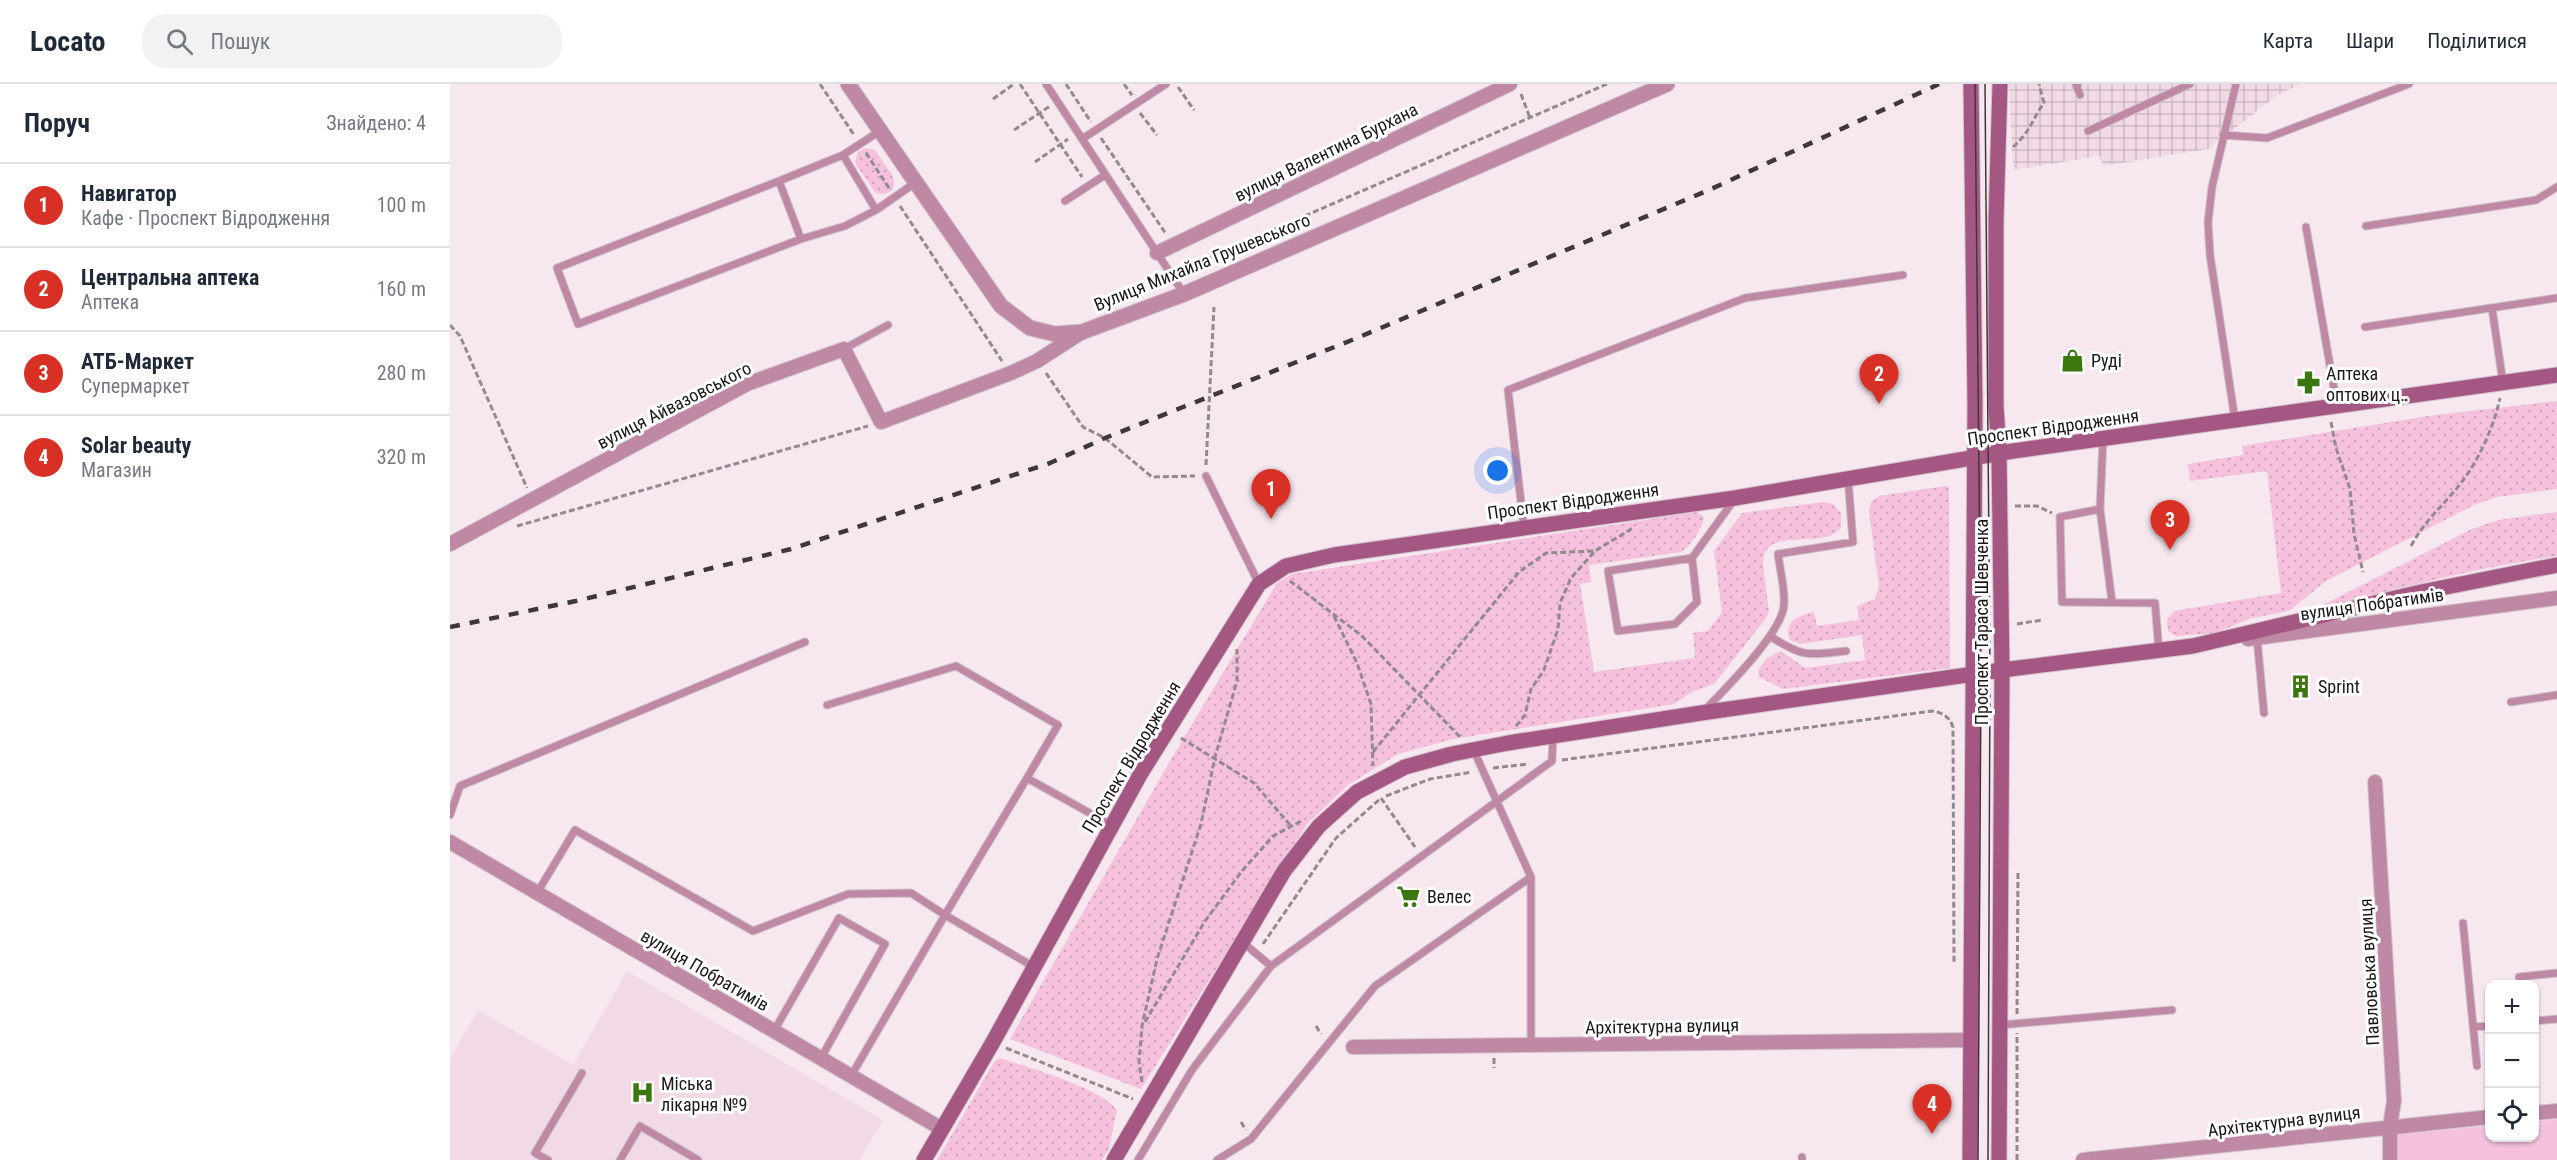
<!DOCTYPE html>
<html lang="uk">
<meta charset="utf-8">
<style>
body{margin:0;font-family:"Roboto Condensed",sans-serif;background:#f2f2f3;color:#1f2937}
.controls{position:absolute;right:18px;bottom:18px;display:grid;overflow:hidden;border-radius:12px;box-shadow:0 2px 4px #0004}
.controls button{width:54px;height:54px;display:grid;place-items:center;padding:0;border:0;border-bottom:2px solid #e0e1e3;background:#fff;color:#1f2937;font:30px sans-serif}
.you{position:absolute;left:1048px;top:387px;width:21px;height:21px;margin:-15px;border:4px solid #fff;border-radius:50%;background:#1a73e8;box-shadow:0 0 0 9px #1a73e833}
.badge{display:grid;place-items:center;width:39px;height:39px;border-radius:50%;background:#d93025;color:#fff;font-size:20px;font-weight:700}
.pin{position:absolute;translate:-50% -50px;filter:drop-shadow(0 2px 3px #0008)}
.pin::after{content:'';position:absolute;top:32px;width:21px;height:18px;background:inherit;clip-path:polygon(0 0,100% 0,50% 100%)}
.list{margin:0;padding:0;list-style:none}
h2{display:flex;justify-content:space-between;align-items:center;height:78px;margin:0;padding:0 24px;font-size:26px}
h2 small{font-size:20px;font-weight:400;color:#747a83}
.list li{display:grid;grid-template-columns:39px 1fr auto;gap:18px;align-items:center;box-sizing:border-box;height:84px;padding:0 24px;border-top:2px solid #e0e1e3}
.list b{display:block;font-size:22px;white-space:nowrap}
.list p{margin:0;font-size:20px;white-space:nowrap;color:#747a83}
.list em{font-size:20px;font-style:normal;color:#747a83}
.icon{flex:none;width:33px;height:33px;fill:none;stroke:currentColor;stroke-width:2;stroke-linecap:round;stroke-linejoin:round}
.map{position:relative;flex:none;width:2107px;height:1076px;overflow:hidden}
header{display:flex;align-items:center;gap:36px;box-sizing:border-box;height:84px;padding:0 30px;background:#fff;border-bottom:2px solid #e0e1e3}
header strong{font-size:28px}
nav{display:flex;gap:33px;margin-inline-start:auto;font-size:21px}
.search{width:420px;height:54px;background:#f2f2f3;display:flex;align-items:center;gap:15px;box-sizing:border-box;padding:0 21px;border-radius:24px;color:#747a83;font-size:22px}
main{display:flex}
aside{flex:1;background:#fff}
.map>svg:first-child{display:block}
.built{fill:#f1dae6}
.industrial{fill:url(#industrial-grid)}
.grass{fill:url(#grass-dots)}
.pitch{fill:#f5c1dd}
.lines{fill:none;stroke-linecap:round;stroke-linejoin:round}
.service-casing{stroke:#d0c2c9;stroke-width:9}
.minor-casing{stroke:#d0c2c9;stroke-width:16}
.tertiary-casing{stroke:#d0c2c9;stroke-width:17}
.secondary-casing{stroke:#d0c2c9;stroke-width:17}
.path{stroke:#94898f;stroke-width:3;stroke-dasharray:6 3;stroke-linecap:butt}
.service{stroke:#bf89a6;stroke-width:7}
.minor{stroke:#bf89a6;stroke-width:14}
.tertiary{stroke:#bf89a6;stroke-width:15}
.secondary{stroke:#a55784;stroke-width:15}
.tram{stroke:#3f383b;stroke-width:1.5}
.rail{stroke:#3f383b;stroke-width:4.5;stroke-dasharray:10 10;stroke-linecap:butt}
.labels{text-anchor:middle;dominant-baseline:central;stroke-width:6;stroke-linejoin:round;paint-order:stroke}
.street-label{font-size:18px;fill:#1d171a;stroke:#fff}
.poi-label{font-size:18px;fill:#1d171a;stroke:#fff;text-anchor:start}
</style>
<header>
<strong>Locato</strong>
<div class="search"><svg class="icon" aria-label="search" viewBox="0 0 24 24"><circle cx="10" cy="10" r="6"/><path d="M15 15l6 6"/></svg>Пошук</div>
<nav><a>Карта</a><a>Шари</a><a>Поділитися</a></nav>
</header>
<main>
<aside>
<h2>Поруч<small>Знайдено: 4</small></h2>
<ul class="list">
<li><span class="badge">1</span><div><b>Навигатор</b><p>Кафе · Проспект Відродження</p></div><em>100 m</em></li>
<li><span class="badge">2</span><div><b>Центральна аптека</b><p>Аптека</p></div><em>160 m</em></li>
<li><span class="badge">3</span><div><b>АТБ-Маркет</b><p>Супермаркет</p></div><em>280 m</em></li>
<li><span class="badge">4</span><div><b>Solar beauty</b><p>Магазин</p></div><em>320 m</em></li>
</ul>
</aside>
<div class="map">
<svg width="2107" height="1076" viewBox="0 0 2107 1076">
<defs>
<pattern id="industrial-grid" width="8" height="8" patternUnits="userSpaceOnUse" patternTransform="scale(1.5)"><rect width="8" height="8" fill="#f1dae6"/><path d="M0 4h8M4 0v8" fill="none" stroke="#cebac5"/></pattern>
<pattern id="grass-dots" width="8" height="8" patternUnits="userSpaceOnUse" patternTransform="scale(1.5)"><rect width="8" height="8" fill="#f5c1dd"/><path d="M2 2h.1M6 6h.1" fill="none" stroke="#d2a5bd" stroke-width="1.8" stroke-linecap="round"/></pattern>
</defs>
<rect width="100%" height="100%" fill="#f7e8f0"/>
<path class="built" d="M177 887 433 1036 410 1076H0V974L28 926 123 981Z"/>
<path class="industrial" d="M1559 0H1851L1829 10 1758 65 1654 82 1649 72 1563 86Z"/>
<path class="grass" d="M415 64 425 66 443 92 444 101C440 110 434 112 425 108L407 82 405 78 408 68Z
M2107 317V405L2047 413 2024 421 1876 497 1839 527 1802 534 1765 549 1726 552 1718 547 1717 536 1724 527 1831 509 1817 387 1740 397 1738 380 1793 371 1792 362 1978 332Z
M1495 402 1499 403 1500 584 1333 605 1309 593 1308 586 1317 574 1331 567 1355 584 1415 576 1412 551 1350 560 1340 556C1333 538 1349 531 1364 528L1367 542 1409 536 1407 522 1425 515 1429 502 1419 428 1421 418 1429 412Z
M1373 418 1383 420 1391 429V443C1376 468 1311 439 1313 481L1319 528 1314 537 1264 600 1242 608 1224 620 1003 655 948 670 898 701 857 740 691 1005 560 955 723 672 827 499 842 490 1247 428 1254 433C1252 445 1241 462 1231 468L1139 481 1141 498 1130 500 1144 588 1245 574 1243 549 1258 547 1272 528 1264 467 1292 429Z
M2107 428V472C2020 485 1937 506 1853 531L2022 445 2048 436Z
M550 974C581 985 647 1002 667 1026L659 1064 652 1076H487L544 978Z"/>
<path class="pitch" d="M2107 1035V1076H1947V1050L2039 1042 2040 1054H2084L2085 1038Z"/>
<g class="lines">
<defs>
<path id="service" d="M596 0 734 210
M1628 0 1626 1 1630 11
M430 47 393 71 426 126 465 99
M1638 47 1740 0
M1773 51 1817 54 1959 0
M632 55 716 0
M393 71 329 97 351 155 395 142 426 126
M329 97 107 184 128 240 351 155
M615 117 655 91
M1916 142 2086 116 2107 103
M1856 143 1887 322
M2042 224 2053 299
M1915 243 2107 214
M394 265 438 241
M1785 336 1760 171 1758 138 1762 103 1786 0
M1653 355 1650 425 1662 518
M756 392 809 500
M1650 425 1610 433 1612 518 1705 519 1709 567
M1074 444 1058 306 1295 214 1453 191
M1242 474 1158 487 1168 547 1225 540 1247 518 1242 474 1284 416
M1320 552C1353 574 1358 571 1396 567
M1807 554 1814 629
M2061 618 2107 611
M377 621 506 582 608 641 577 694
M1255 626C1274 606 1334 547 1334 520 1335 504 1330 486 1328 470L1403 458 1398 394
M1024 667 1081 793V961
M0 731 10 702 355 558
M87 809 125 746 303 847 398 810 461 809 495 831 577 694 661 741
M2013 839 2027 982
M792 858 821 882
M2069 893 2107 889
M2084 937 2107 935
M1550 941 1722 926
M2023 943 2040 942
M324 947 389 834 435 860 371 974
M401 992 495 831 584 883
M1352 1073V1076
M98 1076 85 1069 132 989
M170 1076 190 1042 248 1076
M688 1076 742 986 821 882 1102 677 1103 652
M767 1076 801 1055 925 902 1081 793"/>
<path id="minor" d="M707 169 1060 0
M0 460 297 300 394 265 431 338 561 289 587 277 632 248
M1798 555 2107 514
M1925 698 1944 1017 1940 1042V1076
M0 758 492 1045
M903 963 1522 956
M2084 1029 2107 1027
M1633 1076 2040 1033"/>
<path id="tertiary" d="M398 0 551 222 580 244 605 250 632 248 734 210 1217 0"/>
<path id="secondary" d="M474 1076 543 958 691 689 809 500 836 482 884 471 1285 414 1563 367 2107 291
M664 1076 834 787 869 742 907 708 955 683 1002 670 1058 659 1251 629 1552 586 1743 562 1971 508 2107 481
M1520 1076 1525 321 1521 0
M1549 1076 1552 586 1549 369 1546 322V136L1550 0"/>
</defs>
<use href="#service" class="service-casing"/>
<use href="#minor" class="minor-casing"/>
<use href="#tertiary" class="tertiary-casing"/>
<use href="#secondary" class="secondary-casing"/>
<path class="path" d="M370 0 404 51
M570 0 632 93
M616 0 641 38
M674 0 682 11
M728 3 744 26
M1071 10 1080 34
M543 15 564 0
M690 29 707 51
M564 46 600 22
M651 54 716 150
M1563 63C1581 47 1581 37 1594 19L1589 0
M416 69 439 104
M585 78 618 55
M450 122 552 277
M731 186 1157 0
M0 241 10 252 77 404
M596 289 633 343 655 354 702 393 745 392
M1881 338 1886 364 1900 405 1904 450 1913 488
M756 381 764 223
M1565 422H1587L1602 429
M67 442 418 342
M1961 462C1974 437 1994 421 2011 399 2029 376 2044 342 2050 314
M840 497 912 552 1010 653
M884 532 907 579 921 620 923 682
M1567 540 1592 536
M1066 642 1075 631 1081 605 1094 586 1108 545 1110 519 1121 494 1145 467
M731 654 804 699 841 742
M923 668 1069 488 1096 469 1145 467 1183 444
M1112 676 1482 627C1493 629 1499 632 1503 643L1504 879
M1043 684 1079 680
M936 712 980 695 1022 688
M931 714 965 763
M813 860 886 754 930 715
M1567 930 1568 787
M695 938 755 837 792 787 823 752 853 736
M866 942 871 950
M556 964 683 1015
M1044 974V984
M692 998 689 978 692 942 707 875 751 740 765 673 787 597V565
M791 1038 796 1046
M1567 1076V949"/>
<use href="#service" class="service"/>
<use href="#minor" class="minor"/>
<use href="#tertiary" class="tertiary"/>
<use href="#secondary" class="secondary"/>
<path class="tram" d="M1525 0 1531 589 1528 1076
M1535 0 1540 588 1538 1076"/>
<path class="rail" d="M0 543 126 517 341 465 600 379 655 354 902 256 1259 106 1489 0"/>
</g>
<defs>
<symbol id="shop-bare" viewBox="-9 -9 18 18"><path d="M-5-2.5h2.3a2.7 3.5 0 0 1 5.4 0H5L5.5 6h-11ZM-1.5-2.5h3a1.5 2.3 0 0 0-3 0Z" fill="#3c770d" stroke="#fff" stroke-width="2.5" paint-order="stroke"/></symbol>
<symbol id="pharmacy-bare" viewBox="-9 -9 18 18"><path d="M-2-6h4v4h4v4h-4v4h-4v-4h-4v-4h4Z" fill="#3c770d" stroke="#fff" stroke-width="2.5" paint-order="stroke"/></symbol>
<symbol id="building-bare" viewBox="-9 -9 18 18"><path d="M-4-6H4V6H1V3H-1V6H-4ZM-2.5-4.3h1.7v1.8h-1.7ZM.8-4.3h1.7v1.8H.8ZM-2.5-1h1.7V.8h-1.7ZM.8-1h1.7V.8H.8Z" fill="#3c770d" stroke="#fff" stroke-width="2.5" paint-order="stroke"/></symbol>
<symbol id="supermarket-bare" viewBox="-9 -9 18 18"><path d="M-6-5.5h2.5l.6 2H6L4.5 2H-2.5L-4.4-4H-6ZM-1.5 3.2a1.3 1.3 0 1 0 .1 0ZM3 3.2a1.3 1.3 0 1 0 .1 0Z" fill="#3c770d" stroke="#fff" stroke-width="2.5" paint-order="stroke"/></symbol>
<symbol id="hospital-bare" viewBox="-9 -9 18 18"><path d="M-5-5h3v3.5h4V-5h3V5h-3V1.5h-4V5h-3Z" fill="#3c770d" stroke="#fff" stroke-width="2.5" paint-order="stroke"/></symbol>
</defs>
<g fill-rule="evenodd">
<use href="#shop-bare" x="1606" y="260" width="33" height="33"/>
<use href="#pharmacy-bare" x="1842" y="282" width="33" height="33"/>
<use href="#building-bare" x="1834" y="586" width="33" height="33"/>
<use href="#supermarket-bare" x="942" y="796" width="33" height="33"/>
<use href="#hospital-bare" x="176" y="992" width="33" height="33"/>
</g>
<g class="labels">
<g class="street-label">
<text transform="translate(876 68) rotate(-26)">вулиця Валентина Бурхана</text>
<text transform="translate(752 178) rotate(-22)">Вулиця Михайла Грушевського</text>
<text transform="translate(224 321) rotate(-27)">вулиця Айвазовського</text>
<text transform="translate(1603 343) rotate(-8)">Проспект Відродження</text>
<text transform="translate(1123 417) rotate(-8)">Проспект Відродження</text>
<text transform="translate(1922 520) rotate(-8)">вулиця Побратимів</text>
<text transform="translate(1531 538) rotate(-90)">Проспект Тараса Шевченка</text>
<text transform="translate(681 673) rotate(-59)">Проспект Відродження</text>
<text transform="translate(255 886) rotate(30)">вулиця Побратимів</text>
<text transform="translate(1919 888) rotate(-93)">Павловська вулиця</text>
<text transform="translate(1212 942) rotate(-1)">Архітектурна вулиця</text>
<text transform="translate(1834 1037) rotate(-7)">Архітектурна вулиця</text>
</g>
<g class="poi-label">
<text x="1641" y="276">Рудi</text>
<text x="1876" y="289">Аптека<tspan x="1876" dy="21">оптових ц‥</tspan></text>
<text x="1868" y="602">Sprint</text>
<text x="977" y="812">Велес</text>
<text x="211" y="999">Міська<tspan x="211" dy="21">лікарня №9</tspan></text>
</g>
</g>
</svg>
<div class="controls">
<button>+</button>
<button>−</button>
<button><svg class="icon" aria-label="locate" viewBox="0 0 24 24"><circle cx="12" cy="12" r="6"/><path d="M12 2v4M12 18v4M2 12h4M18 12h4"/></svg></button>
</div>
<div class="you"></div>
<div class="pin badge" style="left:821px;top:435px">1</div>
<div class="pin badge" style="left:1429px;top:320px">2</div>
<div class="pin badge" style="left:1720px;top:466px">3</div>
<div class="pin badge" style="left:1482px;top:1050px">4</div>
</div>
</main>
